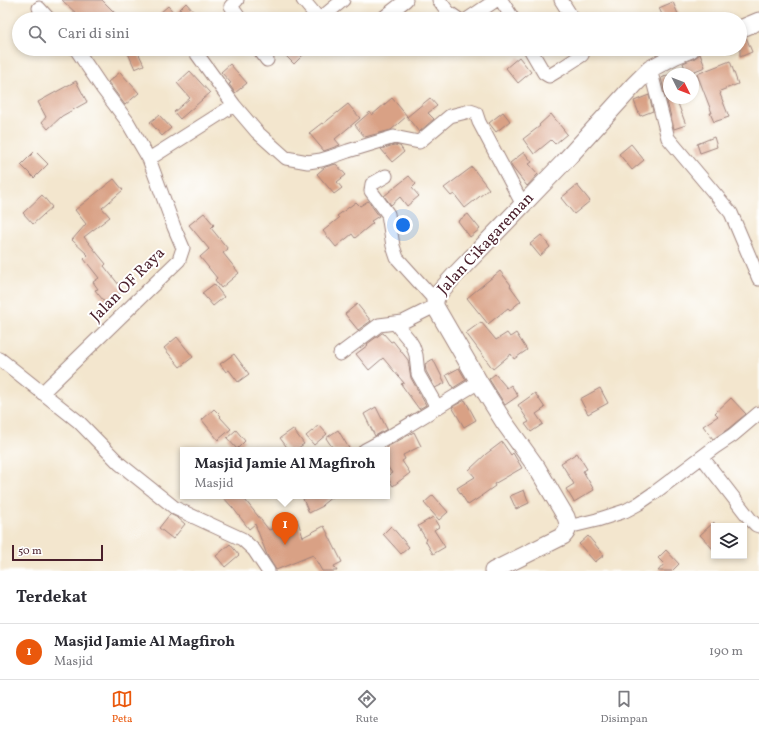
<!DOCTYPE html>
<html lang="id">
<style>
body{margin:0;font-family:Vollkorn,serif;background:#f7f7f7;color:#2b2b33}
.controls{position:absolute;right:12px;bottom:12px;display:grid;overflow:hidden;border-radius:0px;box-shadow:0 2px 6px #0003}
.controls button{width:36px;height:36px;display:grid;place-items:center;padding:0;border:0;border-bottom:1px solid #e1e1e2;background:#fff;color:#2b2b33;font:20px sans-serif}
.compass{position:absolute;left:663px;top:68px;width:36px;height:36px;border-radius:50%;background:#fff;box-shadow:0 2px 6px #0003;rotate:132deg}
.scale{position:absolute;left:12px;bottom:10px;width:91px;box-sizing:border-box;padding-left:4px;border:2px solid #4a1f2b;border-top:0;font-size:11px;line-height:14px;white-space:nowrap;color:#4a1f2b;-webkit-text-stroke:3px #fff;paint-order:stroke}
.you{position:absolute;left:403px;top:225px;width:14px;height:14px;margin:-10px;border:3px solid #fff;border-radius:50%;background:#1a73e8;box-shadow:0 0 0 6px #1a73e833}
.badge{display:grid;place-items:center;width:26px;height:26px;border-radius:50%;background:#ea580c;color:#fff;font-size:13px;font-weight:700}
.pin{position:absolute;translate:-50% -33px;filter:drop-shadow(0 1px 2px #0008)}
.pin::after{content:'';position:absolute;top:21px;width:14px;height:12px;background:inherit;clip-path:polygon(0 0,100% 0,50% 100%)}
.popup{position:absolute;left:180px;top:447px;width:210px;height:52px;box-sizing:border-box;display:grid;place-content:center;border-radius:0px;background:#fff;filter:drop-shadow(0 1px 3px #0005);font-size:13px;white-space:nowrap;color:#7c7c81}
.popup b{font-size:15px;color:#2b2b33}
.popup::after{content:'';position:absolute;left:50%;top:100%;margin-left:-8px;border:8px solid transparent;border-top-color:#fff}
.list{margin:0;padding:0;list-style:none}
h2{display:flex;justify-content:space-between;align-items:center;height:52px;margin:0;padding:0 16px;font-size:17px}
h2 small{font-size:13px;font-weight:400;color:#7c7c81}
.list li{display:grid;grid-template-columns:26px 1fr auto;gap:12px;align-items:center;box-sizing:border-box;height:56px;padding:0 16px;border-top:1px solid #e1e1e2}
.list b{display:block;font-size:15px;white-space:nowrap}
.list p{margin:0;font-size:13px;white-space:nowrap;color:#7c7c81}
.list em{font-size:13px;font-style:normal;color:#7c7c81}
.icon{flex:none;width:22px;height:22px;fill:none;stroke:currentColor;stroke-width:2;stroke-linecap:round;stroke-linejoin:round}
.map{position:relative;flex:none;width:759px;height:571px;overflow:hidden}
.search{position:absolute;background:#fff;box-shadow:0 2px 6px #0003;left:12px;right:12px;top:12px;height:44px;display:flex;align-items:center;gap:10px;box-sizing:border-box;padding:0 14px;border-radius:22px;color:#7c7c81;font-size:15px}
.sheet{height:108px;background:#fff}
nav{display:flex;justify-content:space-around;align-items:center;box-sizing:border-box;height:56px;border-top:1px solid #e1e1e2;background:#fff;font-size:11px;color:#7c7c81}
nav a{display:grid;justify-items:center;gap:2px}
nav .on{color:#ea580c}
.map>svg:first-child{display:block}
.building{fill:#d9a185}
.lines{fill:none;stroke-linecap:round;stroke-linejoin:round}
.minor-casing{stroke:#9e827c;stroke-width:15}
.tertiary-casing{stroke:#9e827c;stroke-width:19}
.minor{stroke:#fff;stroke-width:13}
.tertiary{stroke:#fff;stroke-width:17}
.labels{text-anchor:middle;dominant-baseline:central;stroke-width:4;stroke-linejoin:round;paint-order:stroke}
.street-label{font-size:16px;fill:#4a1f2b;stroke:#fff}
</style>
<div class="map">
<svg width="759" height="571" viewBox="0 0 759 571">
<rect width="100%" height="100%" fill="#fff"/>
<filter id="ink" filterUnits="userSpaceOnUse"><feTurbulence type="fractalNoise" baseFrequency=".025" numOctaves="2"/><feDisplacementMap in="SourceGraphic" scale="8" xChannelSelector="R" yChannelSelector="G"/><feConvolveMatrix kernelMatrix="1 2 1 2 8 2 1 2 1" color-interpolation-filters="sRGB"/></filter>
<filter id="wash" filterUnits="userSpaceOnUse"><feTurbulence type="fractalNoise" baseFrequency=".012" numOctaves="4" result="noise"/><feDisplacementMap in="SourceGraphic" scale="16" xChannelSelector="R" yChannelSelector="G"/><feGaussianBlur stdDeviation="0.9" result="paint"/><feColorMatrix in="noise" values="0 0 0 0 0 0 0 0 0 0 0 0 0 0 0 0 0 1.4 0 .05"/><feComposite in="paint" operator="in"/></filter>
<g filter="url(#wash)">
<rect width="100%" height="100%" fill="#f3e6ce"/>
<g id="blocks">
<path class="building" d="M62 0H102L121 19H82Z
M673 2 680 19H664L659 8Z
M186 3 200 19H153L168 6 175 14Z
M746 37 752 52 740 57V39Z
M279 49H309L294 64Z
M137 50 144 65 135 69 128 53Z
M700 54 705 67 687 74 683 63 695 58Z
M519 57 531 72 518 83 506 68Z
M730 61 738 84 720 91 721 93 720 94 729 117 714 122 710 113H712L697 74Z
M230 64 247 83 235 93 229 84 231 83 221 72Z
M190 71 210 93 180 119 174 112 190 98 177 83Z
M120 72 139 93 125 105 108 82Z
M669 75V98H676L686 125 674 129 661 78Z
M76 81 87 102 62 116 48 129 42 122 46 117 38 102Z
M649 95 653 111 640 116 634 101Z
M392 98 407 116 391 130 365 137 355 125 370 112 372 115Z
M430 98 437 106 428 113 434 119 419 132 407 117Z
M348 104 360 118 335 139 340 145 324 151 309 133 322 123 323 124Z
M503 112 510 121 496 132 489 123Z
M551 114 567 134 555 144 551 140 534 154 523 139 540 126 539 125Z
M159 115 171 128 162 136 150 122Z
M714 137 717 147 700 153 697 144Z
M631 144 644 160 632 170 619 154Z
M394 145 400 146 404 152 392 162 381 149Z
M35 151 48 164 34 178 21 165Z
M524 152 532 162 529 164 538 174 527 186 512 167 510 163Z
M336 164 346 175 337 182 342 188 334 194 317 174 325 167Z
M472 167 489 189 465 208 454 194 451 196 444 188Z
M409 176 416 184 412 188 419 196 407 206 400 197 391 205 384 196Z
M114 179 123 190 102 208 110 217 84 237 106 264 104 266 123 290 106 304 95 290 98 289 93 282 99 278 84 259 88 255 72 240 86 224 75 210Z
M577 185 590 201 574 214 561 198Z
M42 195 52 207 33 224 23 213Z
M368 201 379 216 371 221 373 223 355 238 352 234 336 247 323 231 339 218 337 216 356 202 360 206Z
M204 213 214 225 211 228 228 249 223 253 239 273 221 288 215 280 217 278 200 257 209 249 189 225Z
M468 214 480 229 470 237 458 221Z
M541 235 550 247 540 256 530 244Z
M500 271 511 285 510 286 521 301 510 310 508 308 488 324 467 298Z
M214 284 224 297 213 306 202 293Z
M357 304 371 321 358 330 345 314Z
M481 322 496 340 507 333 510 337 516 333 527 350 514 359 511 354 493 369 466 333Z
M382 333H383L391 342 393 341 408 360 411 378 426 405 419 409 401 384 404 383 383 358 369 370 356 354 368 345 367 344Z
M177 337 193 357 180 367 164 348Z
M234 354 249 374 238 382 229 370 226 372 220 364Z
M433 359 445 383 435 388 426 371 425 364Z
M459 368 466 380 453 388 446 375Z
M495 374 507 388 511 385 518 396 505 405 489 379Z
M600 388 608 403 588 414 580 399Z
M535 393 545 408 536 414 543 424 531 432 525 424 529 422 518 405Z
M731 398 746 414 728 429 713 439 703 426 718 416 715 413Z
M465 400 476 420 464 427 452 407Z
M376 407 387 429 375 436 364 414Z
M214 409 221 416 220 417 231 429 218 440 202 420Z
M319 425 327 434 314 445 306 436Z
M293 429 304 444 295 450H289L280 438Z
M236 430 245 441 237 449 227 438Z
M338 430 350 450H334L326 438Z
M414 432 421 446 403 455 405 459 402 461 410 473 393 486 387 477V476L392 473 387 466V447Z
M502 442 511 455 513 453 522 468 494 484 495 486 481 496H482L468 505 457 488 475 477 469 470 486 454Z
M577 453 587 469 583 471 594 490 574 502 566 489 574 484 561 463Z
M524 490 529 503 516 509 510 496Z
M433 495 448 512 439 520 424 503Z
M222 496H242L269 530 297 519 303 537 324 526 342 562 334 566 337 571H322L313 555 276 570 267 555 255 524 249 529 233 508Z
M310 496H333L322 505 323 506 309 513 303 499Z
M170 514 178 518 185 524 173 539 159 528Z
M433 517 439 527 434 530 445 547 433 554 425 540 426 539 418 526Z
M714 522V550L700 535Z
M391 526 409 547 401 554 383 534Z
M588 536 604 555 595 562 579 544Z
M230 544 239 555 225 567 216 556Z
M666 550 679 564 672 571H658L664 564 658 558Z"/>
</g>
</g>
<g filter="url(#ink)">
<use href="#blocks" fill-opacity="0" stroke="#9e827c" stroke-width="1"/>
<g class="lines">
<defs>
<path id="minor" d="M237 0 231 6 240 19
M303 0 319 19
M439 0 448 12 458 19
M501 0 513 19
M561 0 573 19
M39 8 49 19
M320 19 343 0
M382 19 406 0
M468 19 496 0
M259 49 267 60
M530 49 544 73 549 76 559 70 582 55 584 49
M197 54 234 105 257 132 286 158 308 162 321 160 331 157 348 151 394 137 419 142 450 116 470 111 476 113 479 122 523 205
M650 69 668 138 731 213 759 279
M149 159 234 105
M386 176 372 184 371 191 388 214 393 246 397 258 435 300
M395 323 410 341 413 346 416 355 418 374 437 407
M340 354 379 325 403 322 435 306
M0 359 79 422 120 464 175 508 242 539 254 550 268 571
M42 393 179 260 183 248 174 227 149 159 127 121 103 89 76 49
M365 450C404 430 441 404 479 382
M702 457 750 519 756 525 759 526
M568 527 597 520 625 511 638 504 654 493 715 447 733 435 759 413"/>
<path id="tertiary" d="M740 29 759 21
M493 571 563 536C569 530 569 525 566 517L537 468 504 422 479 382 435 306V300L438 294 454 276 564 162 634 85 650 69 676 55 691 49"/>
</defs>
<use href="#minor" class="minor-casing"/>
<use href="#tertiary" class="tertiary-casing"/>
<use href="#minor" class="minor"/>
<use href="#tertiary" class="tertiary"/>
</g>
</g>
<g class="labels">
<g class="street-label">
<text transform="translate(486 244) rotate(-47)">Jalan Cikagareman</text>
<text transform="translate(128 285) rotate(-45)">Jalan OF Raya</text>
</g>
</g>
</svg>
<div class="controls">
<button><svg class="icon" aria-label="layers" viewBox="0 0 24 24"><path d="M12 4l9 5-9 5-9-5zM3 14l9 5 9-5"/></svg></button>
</div>
<svg class="compass" viewBox="-18 -18 36 36"><path d="M0-13l5 13h-10z" fill="#e53935"/><path d="M0 13l5-13h-10z" fill="#7c7c81"/></svg>
<div class="scale">50 m</div>
<div class="you"></div>
<div class="pin badge" style="left:285px;top:545px">1</div>
<div class="popup"><b>Masjid Jamie Al Magfiroh</b>Masjid</div>
<div class="search"><svg class="icon" aria-label="search" viewBox="0 0 24 24"><circle cx="10" cy="10" r="6"/><path d="M15 15l6 6"/></svg>Cari di sini</div>
</div>
<section class="sheet">
<h2>Terdekat<small></small></h2>
<ul class="list">
<li><span class="badge">1</span><div><b>Masjid Jamie Al Magfiroh</b><p>Masjid</p></div><em>190 m</em></li>
</ul>
</section>
<nav>
<a class="on"><svg class="icon" aria-label="map" viewBox="0 0 24 24"><path d="M3 6l6-2 6 2 6-2v14l-6 2-6-2-6 2zM9 4v14M15 6v14"/></svg>Peta</a>
<a><svg class="icon" aria-label="directions" viewBox="0 0 24 24"><path d="M12 3l9 9-9 9-9-9zM9 14v-3h6M13 9l2 2-2 2"/></svg>Rute</a>
<a><svg class="icon" aria-label="saved" viewBox="0 0 24 24"><path d="M7 4h10v16l-5-4-5 4z"/></svg>Disimpan</a>
</nav>
